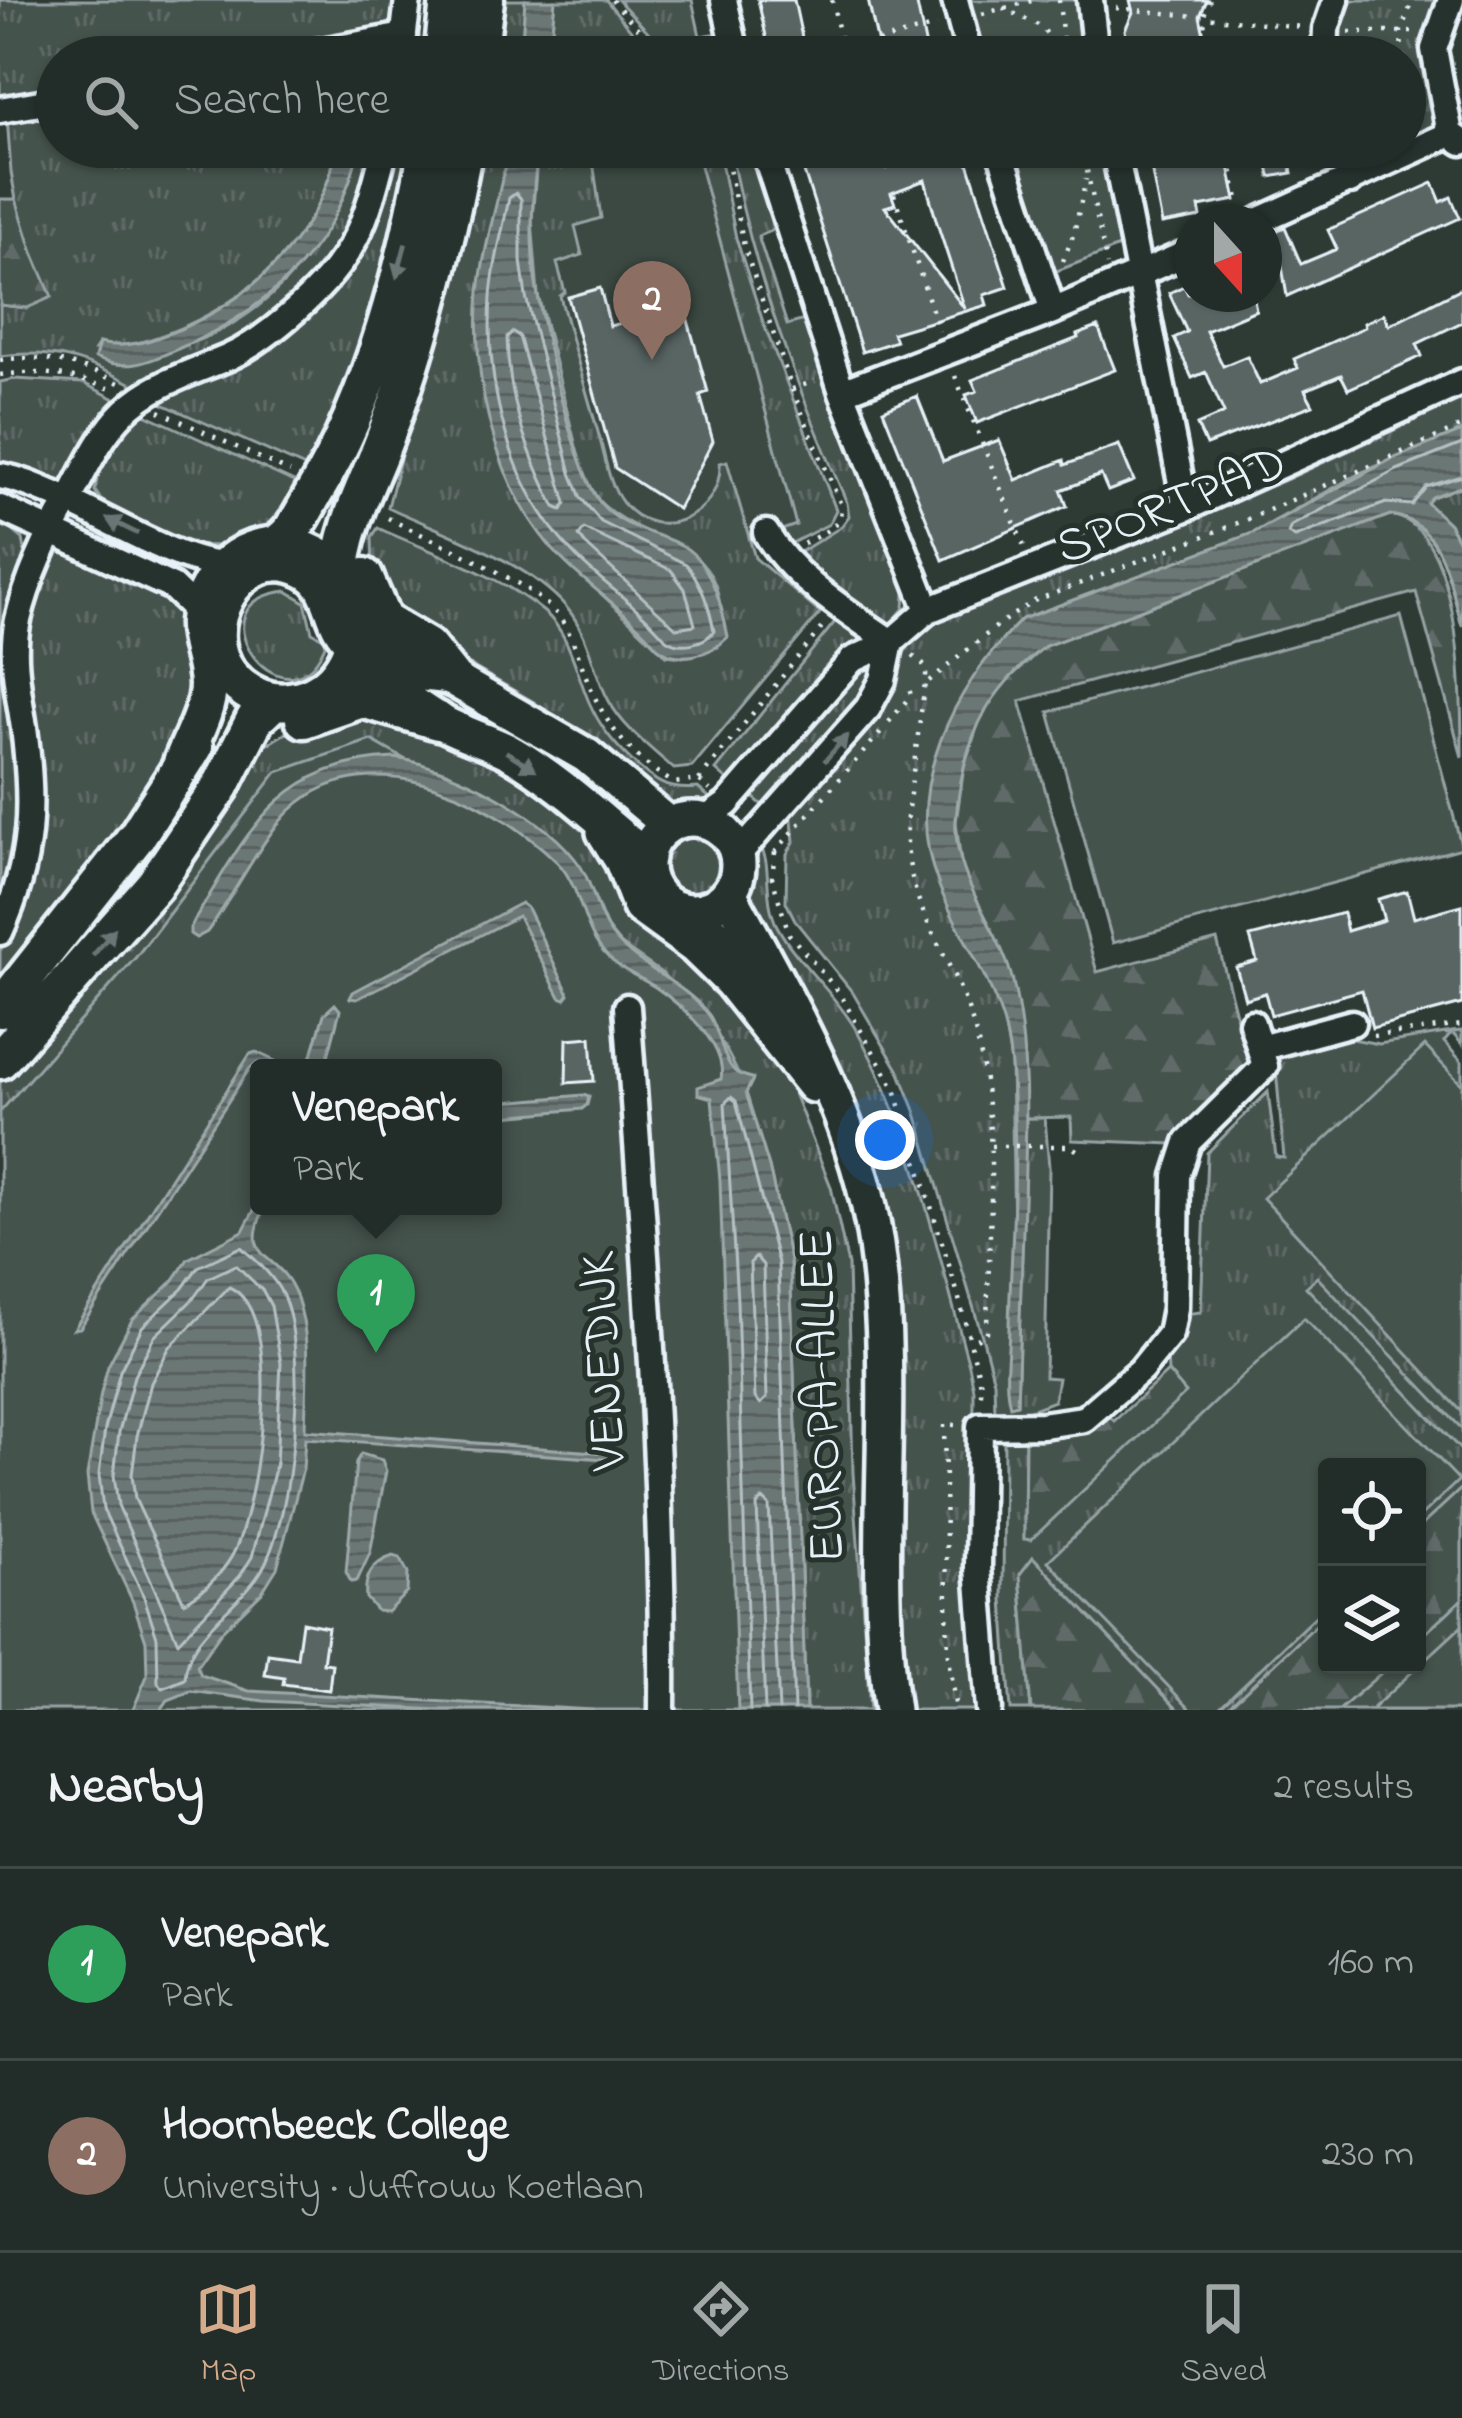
<!DOCTYPE html>
<meta charset="utf-8">
<style>
body{margin:0;font-family:"Indie Flower",sans-serif;background:#2a3430;color:#f1f3f6}
.controls{position:absolute;right:36px;bottom:36px;display:grid;overflow:hidden;border-radius:12px;box-shadow:0 3px 9px #0004}
.controls button{width:108px;height:108px;display:grid;place-items:center;padding:0;border:0;border-bottom:3px solid #3f4845;background:#222c28;color:#f1f3f6;font:60px sans-serif}
.compass{position:absolute;left:1174px;top:204px;width:108px;height:108px;border-radius:50%;background:#222c28;box-shadow:0 3px 9px #0004;rotate:159deg}
.you{position:absolute;left:885px;top:1140px;width:42px;height:42px;margin:-30px;border:9px solid #fff;border-radius:50%;background:#1a73e8;box-shadow:0 0 0 18px #1a73e833}
.badge{display:grid;place-items:center;width:78px;height:78px;border-radius:50%;background:#d6ab8b;color:#fff;font-size:39px;font-weight:700}
.pin{position:absolute;translate:-50% -99px;filter:drop-shadow(0 3px 6px #0008)}
.pin::after{content:'';position:absolute;top:63px;width:42px;height:36px;background:inherit;clip-path:polygon(0 0,100% 0,50% 100%)}
.popup{position:absolute;left:250px;top:1059px;width:252px;height:156px;box-sizing:border-box;display:grid;place-content:center;border-radius:12px;background:#222c28;filter:drop-shadow(0 3px 9px #0005);font-size:39px;white-space:nowrap;color:#a2a7a8}
.popup b{font-size:45px;color:#f1f3f6}
.popup::after{content:'';position:absolute;left:50%;top:100%;margin-left:-24px;border:24px solid transparent;border-top-color:#222c28}
.list{margin:0;padding:0;list-style:none}
h2{display:flex;justify-content:space-between;align-items:center;height:156px;margin:0;padding:0 48px;font-size:51px}
h2 small{font-size:39px;font-weight:400;color:#a2a7a8}
.list li{display:grid;grid-template-columns:78px 1fr auto;gap:36px;align-items:center;box-sizing:border-box;height:192px;padding:0 48px;border-top:3px solid #3f4845}
.list b{display:block;font-size:45px;white-space:nowrap}
.list p{margin:0;font-size:39px;white-space:nowrap;color:#a2a7a8}
.list em{font-size:39px;font-style:normal;color:#a2a7a8}
.icon{flex:none;width:66px;height:66px;fill:none;stroke:currentColor;stroke-width:2;stroke-linecap:round;stroke-linejoin:round}
.map{position:relative;flex:none;width:1462px;height:1710px;overflow:hidden}
.search{position:absolute;background:#222c28;box-shadow:0 3px 9px #0004;left:36px;right:36px;top:36px;height:132px;display:flex;align-items:center;gap:30px;box-sizing:border-box;padding:0 42px;border-radius:66px;color:#a2a7a8;font-size:45px}
.sheet{height:540px;background:#222c28}
nav{display:flex;justify-content:space-around;align-items:center;box-sizing:border-box;height:168px;border-top:3px solid #3f4845;background:#222c28;font-size:33px;color:#a2a7a8}
nav a{display:grid;justify-items:center;gap:6px}
nav .on{color:#d6ab8b}
.map>svg:first-child{display:block}
.built{fill:#3b4843}
.grass{fill:url(#grass-tufts);stroke:#96a2a3;stroke-width:3}
.forest{fill:url(#forest-firs);stroke:#96a2a3;stroke-width:3}
.park{fill:#45524e;stroke:#96a2a3;stroke-width:3;fill-rule:evenodd}
.water{fill:url(#water-rules);stroke:#9da8a9;stroke-width:3}
.lines{fill:none;stroke-linecap:round;stroke-linejoin:round}
.shore{stroke:#b6c0c4;stroke-width:3}
.building{fill:#596563;stroke:#e8f1f8;stroke-width:3;fill-rule:evenodd}
.street-casing{stroke:#e8f1f8;stroke-width:33}
.secondary-casing{stroke:#e8f1f8;stroke-width:42}
.primary-casing{stroke:#e8f1f8;stroke-width:45}
.path{stroke:#e8f1f8;stroke-width:4.5;stroke-dasharray:3 9;stroke-linecap:butt}
.street{stroke:#26332d;stroke-width:24}
.secondary{stroke:#26332d;stroke-width:33}
.primary{stroke:#26332d;stroke-width:36}
.oneway{fill:#6a7674}
.labels{text-anchor:middle;dominant-baseline:central;stroke-width:10;stroke-linejoin:round;paint-order:stroke}
.street-label{font-size:51px;fill:#e8f1f8;stroke:#26332d}
</style>
<div class="map">
<svg width="1462" height="1710" viewBox="0 0 1462 1710">
<defs>
<pattern id="grass-tufts" width="24" height="20" patternUnits="userSpaceOnUse" patternTransform="scale(3)"><rect width="24" height="20" fill="#45524e"/><path d="M3 7l-1-3M5 7V3M7 7l1-3M15 17l-1-3M17 17v-4M19 17l1-3" fill="none" stroke="#606b68"/></pattern>
<pattern id="forest-firs" width="22" height="20" patternUnits="userSpaceOnUse" patternTransform="scale(3)"><rect width="22" height="20" fill="#45524e"/><path d="M5 1l3.5 6h-7zM16 11l3.5 6h-7z" fill="#606b68"/></pattern>
<pattern id="water-rules" width="6" height="5" patternUnits="userSpaceOnUse" patternTransform="scale(3)"><rect width="6" height="5" fill="#6b7775"/><path d="M0 2.5h6" fill="none" stroke="#586060"/></pattern>
</defs>
<rect width="100%" height="100%" fill="#2e3b35"/>
<filter id="ink" filterUnits="userSpaceOnUse"><feTurbulence type="fractalNoise" baseFrequency=".00833" numOctaves="2"/><feDisplacementMap in="SourceGraphic" scale="24" xChannelSelector="R" yChannelSelector="G"/><feConvolveMatrix kernelMatrix="1 2 1 2 8 2 1 2 1" color-interpolation-filters="sRGB"/></filter>
<g filter="url(#ink)">
<path class="built" d="M571 147H695L797 526 694 555 607 511 533 187 537 156Z"/>
<path class="grass" d="M0 0H400L394 23 383 32 252 57H57V91L0 101Z
M501 0H525L521 57H495Z
M555 0H606L653 57H549Z
M618 0H692L700 36 720 33 725 57H672Z
M1343 0H1442L1424 44 1437 127 1405 147V57H1333Z
M57 107V147H337C321 235 252 300 171 332 145 342 126 348 99 344L95 350C123 349 161 354 188 344 274 315 340 234 359 147H375L348 230 329 263 263 327 136 386C86 360 57 349 0 356V305L27 308 32 250 19 217 11 172 7 116Z
M395 147H413L399 220 364 347 314 471 158 402 286 335 331 293 359 257 378 211Z
M479 147H509L479 297 481 371 494 434 505 469 547 542 666 655 683 657 718 647C737 528 646 556 592 494L582 470 538 295 532 220 538 147H591L601 218 575 226 582 255 557 263 565 292 560 296C572 342 585 387 598 432 605 455 608 484 623 503 658 546 722 515 720 463L727 461 755 558 820 613 692 767 674 769C651 748 624 729 609 701 592 670 590 636 567 608 528 561 443 533 388 507Z
M695 147H718L736 238 763 322 836 510 829 524 786 546 779 531 796 525Z
M730 147H752L778 228 758 236 787 325 808 319 906 581 904 608 890 625 881 624 797 554 841 527 849 516 847 503C797 387 752 272 730 147Z
M15 379 83 383 121 402 107 412 65 485 0 466V382Z
M1462 399V431L1362 472 1253 533 1022 619C976 665 967 685 946 745 940 762 931 781 929 798 917 882 976 942 1002 1016 1007 1031 1008 1047 1011 1062L1017 1404 1026 1118H1045L1049 1167 1045 1377 1058 1378 1054 1401 1022 1413 995 1414 994 1381 984 1343 916 1113 900 1073 853 993 796 922 786 902 787 854 794 842 791 810C813 787 838 764 857 738 884 701 894 656 927 623L1283 481Z
M145 414 305 487 295 515 253 540 223 546 187 545 105 506 95 491C98 461 118 427 145 414Z
M1462 486V547L1449 524 1427 503 1432 497Z
M0 520 23 539C31 573 7 595 3 627 0 681 14 731 16 784 17 822 9 857 0 894Z
M378 528C432 553 497 573 544 612 570 633 576 673 589 702 600 727 614 744 633 762 655 782 667 791 698 788L716 803 691 810 671 808 534 702 408 629 373 570 372 537Z
M63 548 81 553 175 603 183 619 196 688 168 757 136 814 0 986V951L16 920 41 825V774L25 681 28 622 52 556Z
M287 591 305 602 312 632 327 640C292 741 182 602 287 591Z
M838 618 861 638 860 648 734 786 716 770Z
M866 661 878 664 875 682 769 811 746 791Z
M358 712 463 746 502 767 561 808 601 843 788 1078 831 1187 848 1265 853 1473 870 1710H806L790 1261 769 1167 746 1093 753 1079 739 1075 724 1046 663 974 620 944 607 928 586 877 541 827 447 772 395 758 565 872 583 920 709 1041 722 1067 493 1206V1068L340 1011 0 1112V1073L258 750 284 734Z
M209 756 218 761 184 820 0 1051V1023Z
M663 866a30 30 0 1 1 60 0a30 30 0 1 1-60 0Z
M761 848C772 865 763 899 777 926 797 963 833 991 855 1028 914 1130 937 1252 969 1365L974 1390 973 1640 979 1710H902L897 1674 893 1287 748 905C744 881 744 865 761 848Z
M1462 1031V1044L1452 1033 1444 1042 1462 1062V1429L1317 1278 1307 1287 1462 1451V1488L1417 1530V1467H1327V1615L1225 1710H1178L1033 1557 1020 1575 1031 1710H1011L1003 1600 1004 1439 1025 1436 1024 1538 1185 1392 1168 1372 1167 1355 1184 1314 1201 1312 1207 1153 1268 1092 1276 1157 1284 1158 1275 1058 1283 1052 1342 1037 1379 1044 1452 1032Z
M1462 1599V1710H1339L1390 1665H1417V1641Z"/>
<path class="forest" d="M0 199H16L32 250 52 297 27 308 0 305Z
M1390 515C1462 525 1462 695 1462 757L1416 592 1020 701 1097 972 1217 940 1249 1066 1173 1144 1072 1140 1071 1117 1026 1118 1012 979 969 885 961 862 956 822 964 767 982 713 1004 683 1045 646Z
M1317 1277 1462 1429V1451L1306 1287Z
M1168 1372 1186 1393 1031 1540 1024 1539 1025 1436 1103 1409 1114 1421Z
M1462 1488V1599L1417 1641V1530Z
M1033 1557 1178 1710H1031L1020 1574Z
M1327 1615V1665H1390L1339 1710H1225Z"/>
<path class="park" d="M963 0H1080L1087 57H980Z
M1009 147H1105L1124 245 1049 274Z
M1401 616 1462 848 1113 943 1049 712Z
M371 740 550 842 601 939 711 1033 730 1088 783 1710H0V1112L136 957 277 772ZM259 1068H493V1206H259Z
M1425 1046 1462 1085V1412L1263 1198Z
M1304 1318 1459 1480 1417 1520V1467H1327V1605L1217 1710H1191L1048 1561Z
M1462 1626V1710H1371Z"/>
<path class="water" d="M525 0H555L549 57H521Z
M337 147H359C338 246 272 308 182 347 150 361 129 373 95 358L99 343C129 350 152 340 180 329 257 297 322 230 337 147Z
M509 147H538C534 184 530 221 533 258 535 303 575 477 603 506 622 527 652 532 677 543 710 557 722 605 728 637 710 656 678 664 657 647 626 608 581 583 549 545 494 479 471 377 479 292 484 243 500 195 509 147Z
M1462 431V486L1432 497 1427 503 1449 524 1462 547V626C1449 584 1443 521 1390 515L1045 646C984 693 962 743 956 819 952 880 1000 926 1013 982 1030 1053 1026 1130 1024 1202 1022 1269 1019 1337 1017 1404L1010 1406C1003 1382 1009 1350 1009 1325 1011 1249 1018 1172 1013 1096 1012 1069 1010 1040 1001 1015 985 968 955 929 938 883 900 787 955 686 1022 619L1253 533 1392 459Z
M395 758C454 767 547 816 581 867 596 890 595 917 617 941 644 970 684 983 709 1015 720 1030 722 1062 737 1073 742 1076 748 1076 753 1079L746 1093 769 1167 790 1261 806 1710H738L720 1180 712 1098 698 1094V1087L721 1079C727 1045 682 1005 655 987 640 977 622 971 609 958 581 932 583 889 558 863 490 794 351 730 277 825 251 858 232 898 207 932L196 938 190 934V928C246 836 276 762 395 758Z
M521 903 527 908 569 994 565 999 560 997 518 916 357 999 350 998 353 992Z
M335 1004 340 1010 325 1068H308L324 1014Z
M256 1052 290 1068H267L257 1063 250 1068 80 1328 74 1329 250 1054Z
M583 1095 589 1097 587 1105 582 1109 493 1117V1103Z
M259 1201V1206H265C238 1265 279 1249 296 1295 312 1338 306 1386 305 1430L620 1454 621 1460 305 1438 303 1469 277 1568 262 1592 221 1632 197 1666 201 1675 249 1691 593 1710H440L264 1701 191 1691 168 1700 161 1710H133L147 1676 146 1641 133 1602 91 1513 87 1475 101 1393 108 1366 132 1320 173 1281 188 1259 243 1231Z
M361 1454 382 1460 386 1471 370 1553 357 1581 351 1582 346 1572 356 1462Z
M393 1556 400 1558 408 1573 407 1592 387 1612 377 1611 366 1598C364 1576 372 1563 393 1556Z"/>
<g class="lines">
<path class="shore" d="M516 193 521 199V261L526 297 571 473 581 498 601 522 686 564C701 581 710 609 714 631 704 644 680 649 666 639 638 605 601 583 572 552 509 486 485 386 491 297 493 264 503 230 509 198Z
M513 332 519 336 566 503 562 510 555 507C527 452 508 400 507 337Z
M1462 444 1397 470 1291 526 1288 533 1295 537 1386 503 1412 505 1426 487 1462 476
M584 529 671 570 685 589 695 625 676 628 585 544 579 536Z
M241 1247C256 1260 275 1277 283 1296 309 1353 293 1513 263 1568 242 1606 186 1633 185 1679L163 1688 158 1683 157 1637 144 1597 103 1509 99 1475 105 1429 120 1371 142 1327 182 1289 198 1267Z
M756 1257 763 1265 767 1398 761 1404 755 1398 750 1263Z
M236 1265 263 1291 271 1306 281 1363 276 1465 252 1557 240 1576 178 1642 118 1505 114 1475 119 1432 134 1376 154 1337 193 1299 208 1278Z
M229 1287C288 1312 257 1501 235 1550 225 1571 204 1592 184 1602L135 1499 132 1475 137 1436 151 1383 169 1348Z
M750 1710 737 1301 725 1103 731 1097 736 1101 778 1263 794 1710
M765 1710 757 1505 763 1499 769 1505 779 1710"/>
</g>
<path class="building" d="M758 0H794L804 47 770 54Z
M868 0H916L928 57H881Z
M1130 0H1207L1200 16 1205 40 1168 47 1170 57H1130L1125 30 1133 12Z
M796 147H963L1008 287 984 295 987 305 893 333 896 341 862 352ZM925 180 937 223 965 309 885 207 895 204 891 193Z
M1147 147H1225L1236 200 1199 207 1201 217 1162 224Z
M1265 147H1288L1292 173 1270 177Z
M1433 183 1441 202 1451 197 1460 218 1287 296 1276 231 1285 227 1301 264 1337 249 1328 230Z
M1184 286 1188 294H1253L1256 310 1206 331 1223 366 1247 356 1260 384 1298 368 1294 359 1365 327 1364 323 1384 314 1389 325 1462 288V322L1417 344 1422 356 1348 389 1341 375 1305 390 1313 405 1206 445 1197 425 1224 413 1206 372 1192 378 1174 338 1187 332 1169 293Z
M600 288 610 326 644 317 642 309 682 299 708 392 700 395 713 441 678 509 615 468 568 297Z
M1098 327 1115 370 977 423 966 395 977 391 972 380 1078 338 1077 335Z
M917 396 943 461 999 440 1016 480 1064 460 1065 465 1119 445 1134 481 1108 491 1101 475 1061 490 1067 506 943 560 883 410Z
M1407 891 1414 918 1462 905V1004L1372 1028 1362 990 1271 1015 1265 993 1245 999 1236 967 1257 961 1250 937 1343 913 1347 931 1384 920 1378 899Z
M591 1037 594 1081 566 1083 567 1039Z
M302 1622 328 1627 323 1663 332 1664 329 1690 283 1684 284 1678 265 1675 268 1654 297 1658Z"/>
<g class="lines">
<defs>
<path id="street" d="M724 0 737 57
M955 0 970 57
M1090 0 1096 57
M1451 0 1434 49 1450 134 1462 142
M289 57 404 36
M401 57 408 0
M1325 57 1326 29 1336 0
M0 110 57 100
M763 147 842 392 928 610
M999 147 1053 311
M1114 147 1186 508
M1342 147 1350 181
M1256 222 1450 134
M842 392 1053 311 1192 251
M0 476C62 485 182 574 230 563
M0 508 172 587 200 614
M766 533C794 580 848 612 891 642
M704 820 727 804 852 660 891 642 928 610 1186 508 1462 382
M737 856 868 708 883 680 891 642
M0 932C33 860 34 805 24 728 19 693 10 655 18 620 27 581 47 537 67 503 84 472 100 435 125 411 154 383 194 372 229 357 255 345 276 328 296 310 356 257 366 223 385 147
M627 1007C644 1241 664 1475 662 1710
M1260 1048 1352 1023
M989 1710 978 1567 980 1426 1042 1425 1084 1419 1141 1370 1170 1334 1175 1308 1177 1176 1188 1142 1265 1066 1252 1023"/>
<path id="secondary" d="M354 642 414 673 443 676
M427 664 587 756 669 825
M335 679C373 670 406 701 436 719 460 734 489 740 513 754 561 782 604 824 647 858
M646 865a46 46 0 1 1 92 0a46 46 0 1 1-92 0Z
M604 832 622 861 640 907 694 946 731 982 813 1085
M729 893C789 1003 858 1118 876 1245 898 1399 869 1556 892 1710
M696 911 765 997"/>
<path id="primary" d="M443 57 449 0
M478 57 485 0
M275 545C294 534 302 514 313 495 374 394 407 263 428 147
M340 576C343 525 369 482 386 435 421 342 446 244 464 147
M364 577 383 621 427 647 451 677
M304 719 362 699 438 721
M182 763C191 739 208 710 208 685 207 647 185 629 209 588 263 496 394 569 347 660 327 700 277 716 240 686 182 638 238 535 305 569 338 586 328 623 354 642
M0 1009 137 836 194 747
M0 1060 154 885 221 786 255 719 274 701"/>
</defs>
<use href="#street" class="street-casing"/>
<use href="#secondary" class="secondary-casing"/>
<use href="#primary" class="primary-casing"/>
<path class="path" d="M612 0 664 57
M832 0 843 51
M1059 0 1064 54
M1210 0 1203 17 1211 57
M1003 8 1042 27 1063 57
M1116 8 1302 27
M982 14 1035 0
M1349 32H1415
M820 57 936 26
M1402 57 1401 31 1413 0
M1405 80 1422 123
M725 147 744 246 792 389 841 505C843 527 820 534 803 544
M879 147 887 170
M1082 147 1107 265
M1228 147 1239 205
M894 194 939 331
M1063 261 1074 233 1086 179
M0 360C45 354 81 364 121 384
M0 375C43 369 75 376 116 391
M955 376 1025 549
M792 389 815 381
M159 411 290 472
M388 518C434 542 523 577 556 613 570 629 577 652 584 671 602 721 628 756 674 783L699 780 710 790
M913 656 927 668 907 816C902 913 952 947 975 1031 1001 1128 988 1233 987 1332L971 1343
M929 681 1002 622 1034 601 1246 520 1462 426
M889 722 911 695 907 683
M699 780 823 626
M775 852 772 877 789 934 838 991 895 1089 957 1291 981 1384V1403
M775 852 882 731
M1373 1036 1462 1025
M991 1146H1071L1078 1151
M955 1425 944 1424 948 1658 956 1710"/>
<use href="#street" class="street"/>
<use href="#secondary" class="secondary"/>
<use href="#primary" class="primary"/>
</g>
<defs><path id="oneway-solid" d="M-6-.8H1V-3.2L6.5 0L1 3.2V.8H-6Z" transform="scale(3)"/></defs>
<g class="oneway">
<use href="#oneway-solid" transform="translate(401 261) rotate(105)"/>
<use href="#oneway-solid" transform="translate(122 526) rotate(-154)"/>
<use href="#oneway-solid" transform="translate(836 748) rotate(-49)"/>
<use href="#oneway-solid" transform="translate(521 761) rotate(32)"/>
<use href="#oneway-solid" transform="translate(104 942) rotate(-51)"/>
</g>
</g>
<g class="labels">
<g class="street-label">
<text transform="translate(1172 507) rotate(-22)">SPORTPAD</text>
<text transform="translate(606 1361) rotate(-93)">VENEDIJK</text>
<text transform="translate(824 1396) rotate(-92)">EUROPA-ALLEE</text>
</g>
</g>
</svg>
<div class="controls">
<button><svg class="icon" aria-label="locate" viewBox="0 0 24 24"><circle cx="12" cy="12" r="6"/><path d="M12 2v4M12 18v4M2 12h4M18 12h4"/></svg></button>
<button><svg class="icon" aria-label="layers" viewBox="0 0 24 24"><path d="M12 4l9 5-9 5-9-5zM3 14l9 5 9-5"/></svg></button>
</div>
<svg class="compass" viewBox="-18 -18 36 36"><path d="M0-13l5 13h-10z" fill="#e53935"/><path d="M0 13l5-13h-10z" fill="#a2a7a8"/></svg>
<div class="you"></div>
<div class="pin badge" style="left:376px;top:1353px;background:#2e9e5b">1</div>
<div class="popup"><b>Venepark</b>Park</div>
<div class="pin badge" style="left:652px;top:360px;background:#8d6e63">2</div>
<div class="search"><svg class="icon" aria-label="search" viewBox="0 0 24 24"><circle cx="10" cy="10" r="6"/><path d="M15 15l6 6"/></svg>Search here</div>
</div>
<section class="sheet">
<h2>Nearby<small>2 results</small></h2>
<ul class="list">
<li><span class="badge" style="background:#2e9e5b">1</span><div><b>Venepark</b><p>Park</p></div><em>160 m</em></li>
<li><span class="badge" style="background:#8d6e63">2</span><div><b>Hoornbeeck College</b><p>University · Juffrouw Koetlaan</p></div><em>230 m</em></li>
</ul>
</section>
<nav>
<a class="on"><svg class="icon" aria-label="map" viewBox="0 0 24 24"><path d="M3 6l6-2 6 2 6-2v14l-6 2-6-2-6 2zM9 4v14M15 6v14"/></svg>Map</a>
<a><svg class="icon" aria-label="directions" viewBox="0 0 24 24"><path d="M12 3l9 9-9 9-9-9zM9 14v-3h6M13 9l2 2-2 2"/></svg>Directions</a>
<a><svg class="icon" aria-label="saved" viewBox="0 0 24 24"><path d="M7 4h10v16l-5-4-5 4z"/></svg>Saved</a>
</nav>
